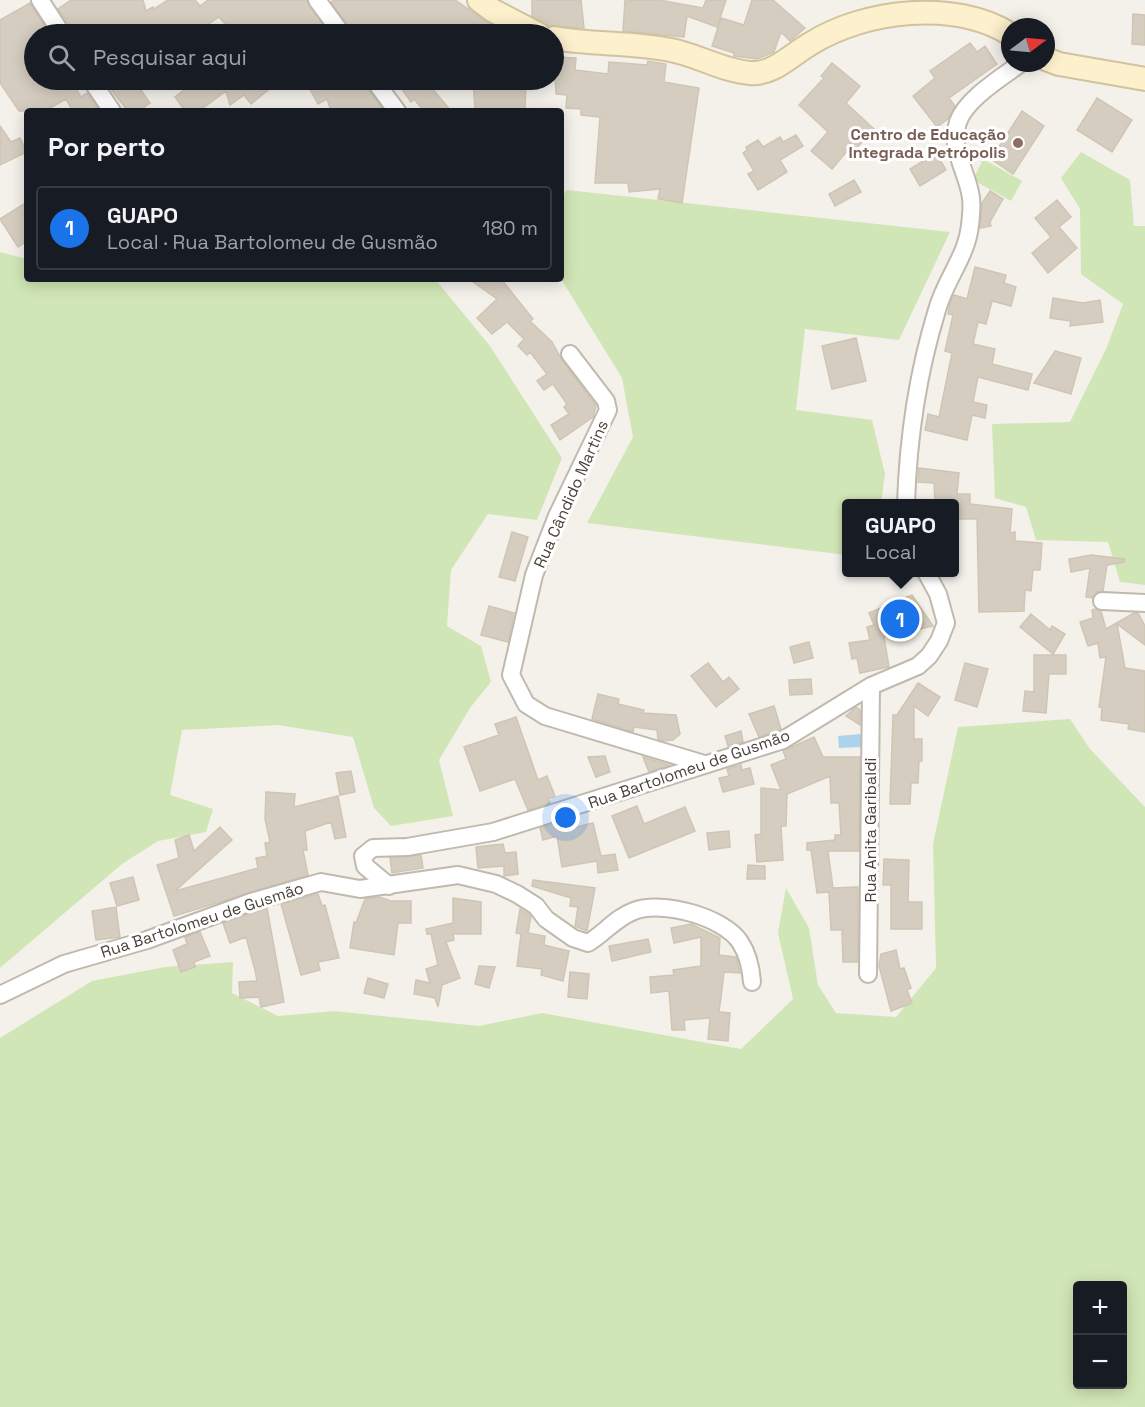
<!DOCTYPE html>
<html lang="pt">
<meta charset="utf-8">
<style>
body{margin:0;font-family:"Space Grotesk",sans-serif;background:#20242c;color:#f1f3f6}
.controls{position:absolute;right:18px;bottom:18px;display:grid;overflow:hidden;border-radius:6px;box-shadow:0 3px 15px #0003}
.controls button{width:54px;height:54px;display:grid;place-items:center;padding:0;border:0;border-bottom:2px solid #363941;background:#171b24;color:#f1f3f6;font:30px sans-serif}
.compass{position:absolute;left:1001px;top:18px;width:54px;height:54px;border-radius:50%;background:#171b24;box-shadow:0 3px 15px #0003;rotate:74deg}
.you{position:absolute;left:566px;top:818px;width:21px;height:21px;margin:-15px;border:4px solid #fff;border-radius:50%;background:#1a73e8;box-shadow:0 0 0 9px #1a73e833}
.badge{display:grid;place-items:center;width:39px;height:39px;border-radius:50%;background:#1a73e8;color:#fff;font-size:20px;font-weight:700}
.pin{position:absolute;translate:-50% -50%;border:3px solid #fff;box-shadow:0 2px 6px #0006}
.popup{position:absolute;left:842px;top:499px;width:117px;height:78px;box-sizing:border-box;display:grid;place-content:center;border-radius:6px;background:#171b24;filter:drop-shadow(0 2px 4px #0005);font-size:20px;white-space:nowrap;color:#9ea1a6}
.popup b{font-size:22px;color:#f1f3f6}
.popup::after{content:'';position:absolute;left:50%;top:100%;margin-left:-12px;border:12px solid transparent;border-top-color:#171b24}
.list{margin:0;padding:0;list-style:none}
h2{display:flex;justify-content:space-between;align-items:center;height:78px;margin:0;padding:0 24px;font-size:26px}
h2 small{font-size:20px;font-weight:400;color:#9ea1a6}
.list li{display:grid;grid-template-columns:39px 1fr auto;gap:18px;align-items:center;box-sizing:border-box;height:84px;margin:0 12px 12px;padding:0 12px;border:2px solid #363941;border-radius:6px}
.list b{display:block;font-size:22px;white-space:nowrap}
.list p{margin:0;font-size:20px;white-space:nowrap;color:#9ea1a6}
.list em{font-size:20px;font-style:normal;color:#9ea1a6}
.icon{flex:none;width:33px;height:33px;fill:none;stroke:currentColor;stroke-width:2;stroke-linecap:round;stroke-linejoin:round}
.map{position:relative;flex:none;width:1145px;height:1407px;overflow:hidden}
.search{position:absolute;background:#171b24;box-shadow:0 3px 15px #0003;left:24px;top:24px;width:540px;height:66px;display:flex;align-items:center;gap:15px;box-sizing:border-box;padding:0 21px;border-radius:33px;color:#9ea1a6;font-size:22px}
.panel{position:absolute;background:#171b24;box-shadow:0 3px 15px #0003;left:24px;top:108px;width:540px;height:174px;border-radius:6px}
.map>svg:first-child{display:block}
.green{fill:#d1e6b6;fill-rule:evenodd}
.water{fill:#abd3ed}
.building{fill:#d6cdc1;stroke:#d0c5b4;stroke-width:1.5}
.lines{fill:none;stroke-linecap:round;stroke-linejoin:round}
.minor-casing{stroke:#c0b9ad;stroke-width:20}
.secondary-casing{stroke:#d1c39d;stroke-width:26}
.minor{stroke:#fff;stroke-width:16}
.secondary{stroke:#fcf0cd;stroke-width:22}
.education-dot{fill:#8d6e63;stroke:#fff;stroke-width:2}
.labels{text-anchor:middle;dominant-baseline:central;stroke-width:6;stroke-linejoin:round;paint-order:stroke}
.education-label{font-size:16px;font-weight:bold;fill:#785e54;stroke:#fff;text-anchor:end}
.street-label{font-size:16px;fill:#484239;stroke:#fff}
</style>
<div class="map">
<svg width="1145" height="1407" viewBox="0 0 1145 1407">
<rect width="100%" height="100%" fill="#f4f1eb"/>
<path class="green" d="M1081 152 1130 180 1134 226H1145V585L1120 582 1108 542 1036 540 1026 507 995 498 992 424 1070 422 1106 349 1123 304 1081 274 1080 209 1061 178Z
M983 159 1022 181 1011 201 973 180Z
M567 190 950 232 899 340 805 329 796 410 872 420 885 474 881 503 846 504V555L587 523 633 437 622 378 561 279V198Z
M0 252 27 259V279H435L490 346 562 458 537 520 488 514 451 570 447 626 481 646 491 682 470 708 439 760 453 816 391 826 374 808 353 737 278 725 182 730 170 795 213 809 206 832 158 841 122 864 0 968Z
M1070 719 1090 749 1145 807V1407H0V1038L92 981 165 967 233 962 232 993 278 1016 334 1011 479 1026 542 1013 741 1049 793 999 778 933 786 888 809 928 818 985 836 1013 896 1017 936 968 933 844 958 727ZM1078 1286H1122V1384H1078Z"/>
<path class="water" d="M861 734 862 747 839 748 838 736Z"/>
<path class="building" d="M71 0H143L146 11 153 7 154 9 168 0H195L200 6 208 0H307L329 34H234L219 17 194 34H105L101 27 91 34H76L58 9Z
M334 0H455L493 26 489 34H352L350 28 331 2Z
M532 0H581L584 28 548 26 532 16Z
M625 0H659L703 8 706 0H726L717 27 687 16 684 37 623 31Z
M752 0H773L805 28 790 41 781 32 774 52 757 59 734 56V53L712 46 721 18 744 25Z
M30 3 46 28 34 34V80H71L81 97 87 93 98 109 95 111H73L66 99 45 111H19L0 83V20Z
M1133 14 1145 15V45L1132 44Z
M970 43 977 52 985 46 997 64 949 98 955 106 948 119 937 127 913 96 935 78 930 71Z
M554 57 576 58 575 70 608 74 609 62 647 65 648 61 666 64 664 82 699 88 682 203 658 199 660 189 629 192 628 183H595L600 117 581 115V109L566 108 567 95 556 94Z
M832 63 860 86 846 103 874 129 852 153 848 150 832 169 811 151 828 132 799 105 824 78 821 76Z
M110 80H134L150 103 139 111H128L105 82Z
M197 80H266L272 87 251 104 244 95 230 105 226 91 199 111H185L175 97Z
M305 80H364L366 86 384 111H331L327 99 318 104Z
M407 80H442L431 87 451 111H424L414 99 411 102 399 85Z
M473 80H526L525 111 475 109Z
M1097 98 1132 120 1112 152 1077 130Z
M1022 111 1044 126 1013 174 991 159Z
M0 126 11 142 20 138 27 152 0 165Z
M796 135 803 146 780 160 787 172 758 190 748 174 754 171 743 153 747 150 746 147 758 140 763 147 780 137 783 142Z
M936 153 946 170 920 186 910 169Z
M854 180 861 192 835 206 829 194Z
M990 191 1003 199 990 222 991 226 980 228 982 203Z
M1057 200 1071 217 1059 227 1077 248 1048 273 1032 253 1051 237 1035 218Z
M27 202V241L18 247 0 219Z
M975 267 1006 275 1004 283 1016 287 1011 306 992 301 986 324 978 322 973 344 995 349 992 364 1032 374 1028 390 978 377 973 402 987 405 985 418 972 415 967 440 925 430 928 414 939 417 952 353 945 351 953 315 948 314 950 303 954 295 967 299Z
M469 279H501L533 319 530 321 552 342 562 360 596 406 593 417 560 440 551 425 569 414 564 407 567 404 553 384 544 390 537 381 547 374 530 352 527 355 518 346 524 339 507 322 492 334 477 318 497 299Z
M1053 298 1083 303 1100 300 1103 322 1070 326 1071 321 1050 318Z
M856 338 866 381 832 389 822 346Z
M1055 351 1081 358 1071 394 1034 383Z
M919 468 959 473 957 494H970V504L1012 509 1010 533 1015 532V541L1042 543 1040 570H1033L1031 591 1025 590 1024 611 979 612 977 519H954V504H935L934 483 918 482Z
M512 532 528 537 515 581 499 577Z
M1091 555 1124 559V562L1107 565 1103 591 1097 592 1092 598 1086 597 1090 568 1071 572 1069 559Z
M912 595 933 626 884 637 889 667 860 673 857 658 852 659 849 643 870 640 867 627 874 625 869 613Z
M489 606 514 613 508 642 481 635Z
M1095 609 1101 611 1106 629 1134 613H1138L1145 626V645L1117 624 1125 668 1145 671V732L1128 729 1129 724 1101 720 1102 707H1099L1106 657 1100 658 1098 643 1088 646 1080 622 1093 618 1092 610Z
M1031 614 1050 630 1052 626 1065 634 1053 654 1020 627Z
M809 642 813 658 794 663 790 647Z
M1034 655H1066V674H1049L1046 713 1023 711 1025 691 1034 692Z
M708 663 723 682 729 677 739 689 716 707 691 676Z
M965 663 988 669 977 707 955 700Z
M811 679 812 694 790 695 789 680Z
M918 683 940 697 928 716 914 706V739H922V761H919L918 783H911L910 804H890L893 715H897Z
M598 694 619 699 618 704 644 710 643 713 676 715 680 734 673 740 663 741 658 739 657 730 634 727 633 732 592 719Z
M774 706 781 729 759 737 749 714Z
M856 707 860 710V725L846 716Z
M516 717 538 780 547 776 555 796 548 799 550 803 528 810 515 779 480 791 464 747 499 735 495 724Z
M741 731 743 742 728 746 725 736Z
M814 737 823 757H860L859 851H828L833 888 858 887V962H843L842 930H831L829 892 817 893 811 850H807V843L835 840V835H841L839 803H831L830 776 787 794 786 826H781L783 860 757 862 755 835 761 834V788L781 790 771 765 786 759 783 751Z
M605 756 610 772 596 777 588 757Z
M643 757 669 765 649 772Z
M741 765 742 770 750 768 754 784 723 792 719 778 729 776 727 769Z
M351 771 355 792 340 795 336 773Z
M266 792 295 794 294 807 338 796 346 837 335 839 331 822 305 831 307 850H303L308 875 174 916 157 865 179 858 175 840 189 835 194 851 220 827 232 840 175 891 258 868 256 858 267 856 265 843 270 842 265 819Z
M637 806 644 824 685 807 695 831 629 858 612 816Z
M557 823 561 831 593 823 601 856 615 854 618 870 598 873 597 861 562 867 557 836 543 840 540 828Z
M729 831 730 847 709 850 707 833Z
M503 844 505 853 516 852 518 874 504 876V866L478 868 476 847Z
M421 855 423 868 392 873 390 858Z
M884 859 909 860 908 902H922V929H891V885H883Z
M748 865 765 866V879H747Z
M133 877 139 900 117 906 110 883Z
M533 880 595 888 587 931 575 926 578 907 570 906 571 898 532 886Z
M318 894 322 906 325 905 339 958 318 962 320 970 301 975 281 904Z
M379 897 391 901H411V923H398L394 955 350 948 354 922 356 923 365 899Z
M453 898 481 902V934H453L454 940 446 942 460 978 442 985 438 1007 435 998 414 994 416 980 430 983 426 969 438 965 431 934H427L426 929 453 923Z
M116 907 120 937 96 940 92 911Z
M267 908 284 1002 261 1007 259 997 240 998 239 982 257 981 255 970 246 937 230 943 223 923Z
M520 909 531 916 528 933 545 936 544 945 569 951 563 981 541 975 542 969 517 966 521 934 516 933Z
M691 924 720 938 719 955 736 957 737 960 740 973 724 972 721 997 719 1012 730 1013 728 1041 708 1039 710 1018 684 1020 685 1030H672L669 991 651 993 650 977 674 975 673 970 701 966V937L674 943 671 928Z
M200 932 210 956 194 962 195 967 181 972 173 950 187 944 185 937Z
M648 939 651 952 612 961 609 946Z
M896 950 900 969 904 968 911 988 907 990 912 1003 891 1011 879 966 881 954Z
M479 966 495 967 489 988 475 984Z
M570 972 589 974 587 999 568 997Z
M368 978 388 984 384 998 364 993Z"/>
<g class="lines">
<defs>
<path id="minor" d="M40 0 62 34
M317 0 342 34
M91 80 112 111
M374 80 397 111
M570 354 606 401 608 410 557 516 534 575 511 675 526 704 545 716 704 764
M906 504C908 439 918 372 937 310 945 280 967 256 970 225 971 217 972 206 971 198 968 172 949 150 958 122 966 99 1002 77 1021 63
M1102 601 1145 603
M389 886 365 866 363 856 373 848 407 847 493 832 783 740 871 686 918 666 929 656 939 641 946 623 938 594 926 572
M868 974 871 686
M0 995 64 964 147 940 251 902 321 882 360 889 458 875 496 884 517 894 536 906 546 919 573 938 588 943C605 933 615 918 634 911 662 900 724 917 740 942 748 954 751 968 752 982"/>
<path id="secondary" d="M479 0 492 10 538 34
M554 38C592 45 632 42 671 50 697 55 723 71 750 73 773 75 791 55 810 44 866 9 955 0 1010 34
M1046 59 1059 64 1145 79"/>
</defs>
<use href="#minor" class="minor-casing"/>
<use href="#secondary" class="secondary-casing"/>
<use href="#minor" class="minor"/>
<use href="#secondary" class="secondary"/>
</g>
<circle class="education-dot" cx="1018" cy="143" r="6"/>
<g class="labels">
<g class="education-label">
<text x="1006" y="134">Centro de Educação<tspan x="1006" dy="18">Integrada Petrópolis</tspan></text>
</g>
<g class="street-label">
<text transform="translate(571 494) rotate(-66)">Rua Cândido Martins</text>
<text transform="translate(689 769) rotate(-19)">Rua Bartolomeu de Gusmão</text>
<text transform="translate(870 830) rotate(-90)">Rua Anita Garibaldi</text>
<text transform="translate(202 920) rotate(-18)">Rua Bartolomeu de Gusmão</text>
</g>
</g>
</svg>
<div class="controls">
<button>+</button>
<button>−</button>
</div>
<svg class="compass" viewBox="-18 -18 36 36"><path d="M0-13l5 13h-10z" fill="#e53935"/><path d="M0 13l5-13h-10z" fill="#9ea1a6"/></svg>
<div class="you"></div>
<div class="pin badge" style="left:900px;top:619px">1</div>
<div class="popup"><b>GUAPO</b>Local</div>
<div class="search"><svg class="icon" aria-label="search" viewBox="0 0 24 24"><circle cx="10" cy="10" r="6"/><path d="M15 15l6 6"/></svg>Pesquisar aqui</div>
<section class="panel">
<h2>Por perto<small></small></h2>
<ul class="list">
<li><span class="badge">1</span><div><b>GUAPO</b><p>Local · Rua Bartolomeu de Gusmão</p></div><em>180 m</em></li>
</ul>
</section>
</div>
